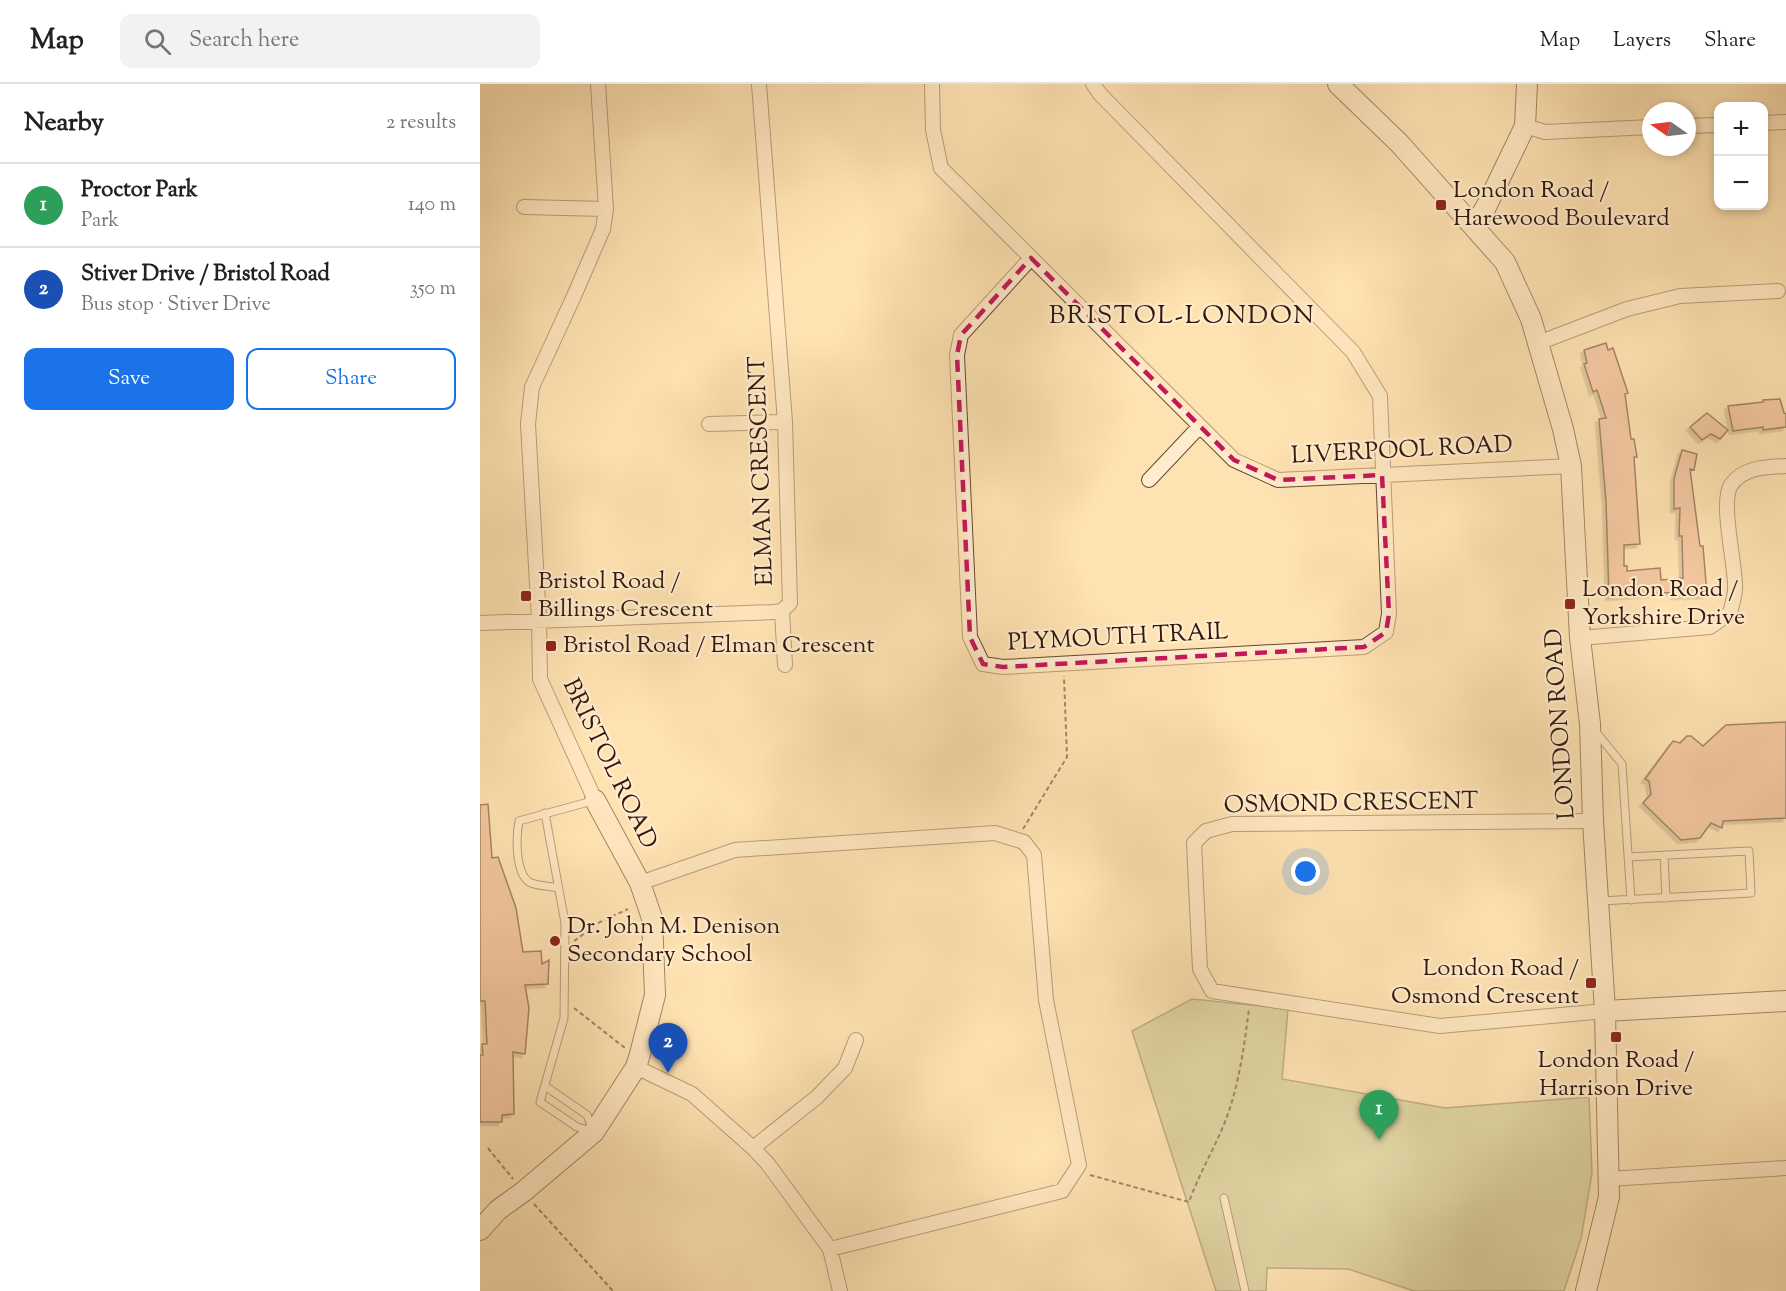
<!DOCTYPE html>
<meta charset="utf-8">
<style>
body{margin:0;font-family:"Sorts Mill Goudy",serif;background:#f2f2f2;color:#222}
.controls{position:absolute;right:18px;top:18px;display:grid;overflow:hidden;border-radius:12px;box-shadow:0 3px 9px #0003}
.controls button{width:54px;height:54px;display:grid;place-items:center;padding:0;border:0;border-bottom:2px solid #e0e0e0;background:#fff;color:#222;font:30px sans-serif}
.compass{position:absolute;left:1162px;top:18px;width:54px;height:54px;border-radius:50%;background:#fff;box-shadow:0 3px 9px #0003;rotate:284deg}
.you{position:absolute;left:826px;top:788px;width:21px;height:21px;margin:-15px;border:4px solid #fff;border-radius:50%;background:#1a73e8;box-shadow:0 0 0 9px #1a73e833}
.badge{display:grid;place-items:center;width:39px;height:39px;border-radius:50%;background:#1a73e8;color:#fff;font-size:20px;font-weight:700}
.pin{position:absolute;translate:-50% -50px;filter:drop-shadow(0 2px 3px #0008)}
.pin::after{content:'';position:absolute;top:32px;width:21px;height:18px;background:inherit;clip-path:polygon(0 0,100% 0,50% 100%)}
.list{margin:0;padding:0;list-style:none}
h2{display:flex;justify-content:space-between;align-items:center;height:78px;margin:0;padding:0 24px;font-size:26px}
h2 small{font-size:20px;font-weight:400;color:#767676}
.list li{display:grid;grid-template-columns:39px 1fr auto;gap:18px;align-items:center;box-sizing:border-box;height:84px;padding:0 24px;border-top:2px solid #e0e0e0}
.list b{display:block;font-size:22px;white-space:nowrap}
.list p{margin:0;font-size:20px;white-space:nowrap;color:#767676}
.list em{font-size:20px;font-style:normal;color:#767676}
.actions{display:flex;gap:12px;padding:18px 24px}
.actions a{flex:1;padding:14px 0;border:2px solid #1a73e8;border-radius:12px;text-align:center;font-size:21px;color:#1a73e8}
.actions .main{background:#1a73e8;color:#fff}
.icon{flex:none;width:33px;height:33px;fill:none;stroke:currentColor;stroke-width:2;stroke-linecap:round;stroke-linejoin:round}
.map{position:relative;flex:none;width:1306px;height:1207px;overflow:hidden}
header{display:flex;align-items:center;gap:36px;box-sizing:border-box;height:84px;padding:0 30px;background:#fff;border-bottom:2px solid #e0e0e0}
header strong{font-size:28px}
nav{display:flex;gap:33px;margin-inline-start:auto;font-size:21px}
.search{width:420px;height:54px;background:#f2f2f2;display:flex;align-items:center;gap:15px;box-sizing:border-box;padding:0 21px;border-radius:12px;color:#767676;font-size:22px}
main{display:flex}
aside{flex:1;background:#fff}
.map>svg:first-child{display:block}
.green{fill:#bac491;stroke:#766e4e;stroke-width:1.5}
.building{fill:#e9a88d;stroke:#32180b;stroke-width:1.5;filter:url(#shadow)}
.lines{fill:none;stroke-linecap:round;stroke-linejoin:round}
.lane-casing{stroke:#654a35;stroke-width:9}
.street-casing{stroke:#654a35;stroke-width:16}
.secondary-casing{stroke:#32180b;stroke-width:22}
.path{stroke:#32180b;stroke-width:2;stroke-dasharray:4.5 3;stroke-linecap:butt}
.lane{stroke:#ffeccd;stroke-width:7}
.street{stroke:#ffeccd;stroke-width:14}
.secondary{stroke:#ffeccd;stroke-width:20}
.marked{fill:none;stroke:#c2185b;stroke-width:4.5;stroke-dasharray:12 8;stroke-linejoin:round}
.poi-dot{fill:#8f2418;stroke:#ffeccd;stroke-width:2}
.labels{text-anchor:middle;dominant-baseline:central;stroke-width:4.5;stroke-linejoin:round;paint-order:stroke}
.poi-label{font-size:24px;fill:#32180b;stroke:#ffeccd;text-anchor:start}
.street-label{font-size:24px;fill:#32180b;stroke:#ffeccd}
.neighbourhood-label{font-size:26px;letter-spacing:1.5px;fill:#32180b;stroke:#ffeccd}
</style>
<header>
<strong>Map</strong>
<div class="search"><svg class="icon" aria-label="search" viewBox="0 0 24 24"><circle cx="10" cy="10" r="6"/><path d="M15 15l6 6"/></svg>Search here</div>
<nav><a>Map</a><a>Layers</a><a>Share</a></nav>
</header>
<main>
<aside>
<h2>Nearby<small>2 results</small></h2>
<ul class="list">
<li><span class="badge" style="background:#2e9e5b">1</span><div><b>Proctor Park</b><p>Park</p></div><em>140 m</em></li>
<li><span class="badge" style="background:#1a4fb4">2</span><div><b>Stiver Drive / Bristol Road</b><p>Bus stop · Stiver Drive</p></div><em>350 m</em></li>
</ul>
<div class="actions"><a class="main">Save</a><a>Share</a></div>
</aside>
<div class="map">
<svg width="1306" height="1207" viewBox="0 0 1306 1207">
<defs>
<filter id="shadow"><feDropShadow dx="-3.5" dy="3.5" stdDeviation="0" flood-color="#0004"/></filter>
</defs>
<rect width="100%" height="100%" fill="#ffe2b2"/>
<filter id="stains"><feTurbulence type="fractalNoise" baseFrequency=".00333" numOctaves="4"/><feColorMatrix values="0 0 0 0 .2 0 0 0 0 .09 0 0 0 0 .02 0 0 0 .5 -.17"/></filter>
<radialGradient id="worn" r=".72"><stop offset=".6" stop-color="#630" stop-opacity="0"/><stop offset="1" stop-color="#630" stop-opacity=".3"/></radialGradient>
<path class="green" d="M712 915 808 925 802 995 965 1024 1109 1013 1112 1089 1101 1155 1084 1207H934L868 1185 787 1184 786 1207H736L652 947Z"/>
<path class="building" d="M1126 259 1128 266 1133 264 1148 309 1145 310 1151 355H1154L1157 373H1154L1160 460 1144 461V482H1147V487L1180 484 1181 496 1203 494 1202 452H1199L1200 424 1194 425V395L1202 366 1217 370 1214 386 1210 385 1220 462H1223L1227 511 1194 512 1195 508 1129 513 1126 418 1119 335 1126 334 1117 306 1113 308 1104 280 1107 279 1104 266Z
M1300 315 1304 329 1306 330V343L1283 346V343L1253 347 1248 322 1283 318V316Z
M1227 329 1248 346 1240 355 1231 350 1222 356 1210 343Z
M1306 638V734L1243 737 1242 744 1231 739 1220 754 1201 756 1163 719 1171 710 1169 697 1165 695 1193 657 1200 659 1207 652H1211L1223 662 1246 641Z
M8 720 12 774 18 773 36 824 43 868 61 867 62 880 69 876 68 900 45 901 49 924 45 970 33 968 34 1030 22 1031V1038H0V971H3L2 960H7L5 917H0V721Z"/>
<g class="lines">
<defs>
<path id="lane" d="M1116 648 1142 680 1151 816
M65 729 85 839 84 934 60 1018 97 1043 111 1047
M1184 771 1186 814
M78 804C70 802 56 802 49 798 35 788 36 752 39 737L112 717
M1120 817 1271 809 1269 767 1148 773
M65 1002 107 1031 113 1046
M744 1114 765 1207"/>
<path id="street" d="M452 0 453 46 461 84 754 376 798 396 1091 382
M1284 39 1306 38
M1045 42 1065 48 1171 43
M1207 42 1238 41
M44 123 126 125
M551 174 481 251 477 271 490 553 503 580 523 583 884 563 906 548 909 530 900 312 873 268 620 10 613 0
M1058 259 1147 225 1200 212 1298 207
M229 340 305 338
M669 396 720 342
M302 527 305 581
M0 539 294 528 302 527 310 519 305 338 279 0
M1100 554 1230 543 1250 529C1252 520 1256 510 1255 501 1255 479 1240 417 1251 401 1263 383 1287 383 1306 382
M115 716 60 595 59 536 48 340 52 303 94 212 123 145 126 125 118 0
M1113 737 752 740 726 747 714 759 720 885 732 907 960 942 1125 927
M160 799 255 766 515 749 544 758 554 771 566 916 599 1081 582 1107 350 1165
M156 983 212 1010 273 1064 288 1080 350 1165 360 1207
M273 1064 337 1013 365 984 376 956
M1128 1095 1306 1084"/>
<path id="secondary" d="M858 0 919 59 1025 178 1051 235 1083 345 1091 382 1100 554 1110 640 1113 737 1125 927 1129 1113 1106 1207
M994 143 1006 123 1045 42 1047 0
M1125 927 1306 917
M0 1146 18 1126 43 1108 114 1048 156 983 160 970 175 911 172 834 160 799 115 716"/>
</defs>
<use href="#lane" class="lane-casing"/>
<use href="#street" class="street-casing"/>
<use href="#secondary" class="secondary-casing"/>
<path class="path" d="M543 745 587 673 584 592
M94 857 120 838 148 825
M94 924 145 964
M8 1064 33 1095
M610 1091 709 1118C719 1090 734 1065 745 1038 759 1002 764 963 769 925
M54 1120 133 1207"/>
<use href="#lane" class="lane"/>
<use href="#street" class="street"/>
<use href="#secondary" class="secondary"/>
</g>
<path d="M0 0H1306V1207H0ZM551 174 754 376 798 396 902 391 909 530 906 548 884 563 523 583 503 580 490 553 477 271 481 251Z" fill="#ffe2b2" fill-opacity=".55" fill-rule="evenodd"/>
<path class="marked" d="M551 174 754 376 798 396 902 391 909 530 906 548 884 563 523 583 503 580 490 553 477 271 481 251Z"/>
<g class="poi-dot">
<rect x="955" y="115" width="12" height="12" rx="3"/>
<rect x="40" y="506" width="12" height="12" rx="3"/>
<rect x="1084" y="514" width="12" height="12" rx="3"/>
<rect x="65" y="556" width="12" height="12" rx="3"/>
<circle cx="75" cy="857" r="6"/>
<rect x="1105" y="893" width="12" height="12" rx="3"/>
<rect x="1130" y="947" width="12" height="12" rx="3"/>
</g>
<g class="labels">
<g class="poi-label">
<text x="973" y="107">London Road /<tspan x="973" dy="28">Harewood Boulevard</tspan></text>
<text x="58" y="498">Bristol Road /<tspan x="58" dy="28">Billings Crescent</tspan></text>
<text x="1102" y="506">London Road /<tspan x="1102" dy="28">Yorkshire Drive</tspan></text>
<text x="83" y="562">Bristol Road / Elman Crescent</text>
<text x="87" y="843">Dr. John M. Denison<tspan x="87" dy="28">Secondary School</tspan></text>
<text x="1099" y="885" text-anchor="end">London Road /<tspan x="1099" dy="28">Osmond Crescent</tspan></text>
<text x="1136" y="977" text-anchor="middle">London Road /<tspan x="1136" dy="28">Harrison Drive</tspan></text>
</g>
<g class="street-label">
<text transform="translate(922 367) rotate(-3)">LIVERPOOL ROAD</text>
<text transform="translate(282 387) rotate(-92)">ELMAN CRESCENT</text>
<text transform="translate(638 554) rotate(-3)">PLYMOUTH TRAIL</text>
<text transform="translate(1081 640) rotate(-94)">LONDON ROAD</text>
<text transform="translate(129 680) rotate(64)">BRISTOL ROAD</text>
<text transform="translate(871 720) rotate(-1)">OSMOND CRESCENT</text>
</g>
<g class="neighbourhood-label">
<text x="702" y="232">BRISTOL-LONDON</text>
</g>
</g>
<rect width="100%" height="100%" filter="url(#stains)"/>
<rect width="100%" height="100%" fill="url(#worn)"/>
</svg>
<div class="controls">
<button>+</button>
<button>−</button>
</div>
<svg class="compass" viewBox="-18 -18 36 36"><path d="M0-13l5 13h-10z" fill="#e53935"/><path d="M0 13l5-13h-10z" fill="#767676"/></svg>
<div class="you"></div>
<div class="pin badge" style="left:899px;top:1056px;background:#2e9e5b">1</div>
<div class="pin badge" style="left:188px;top:989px;background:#1a4fb4">2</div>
</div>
</main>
